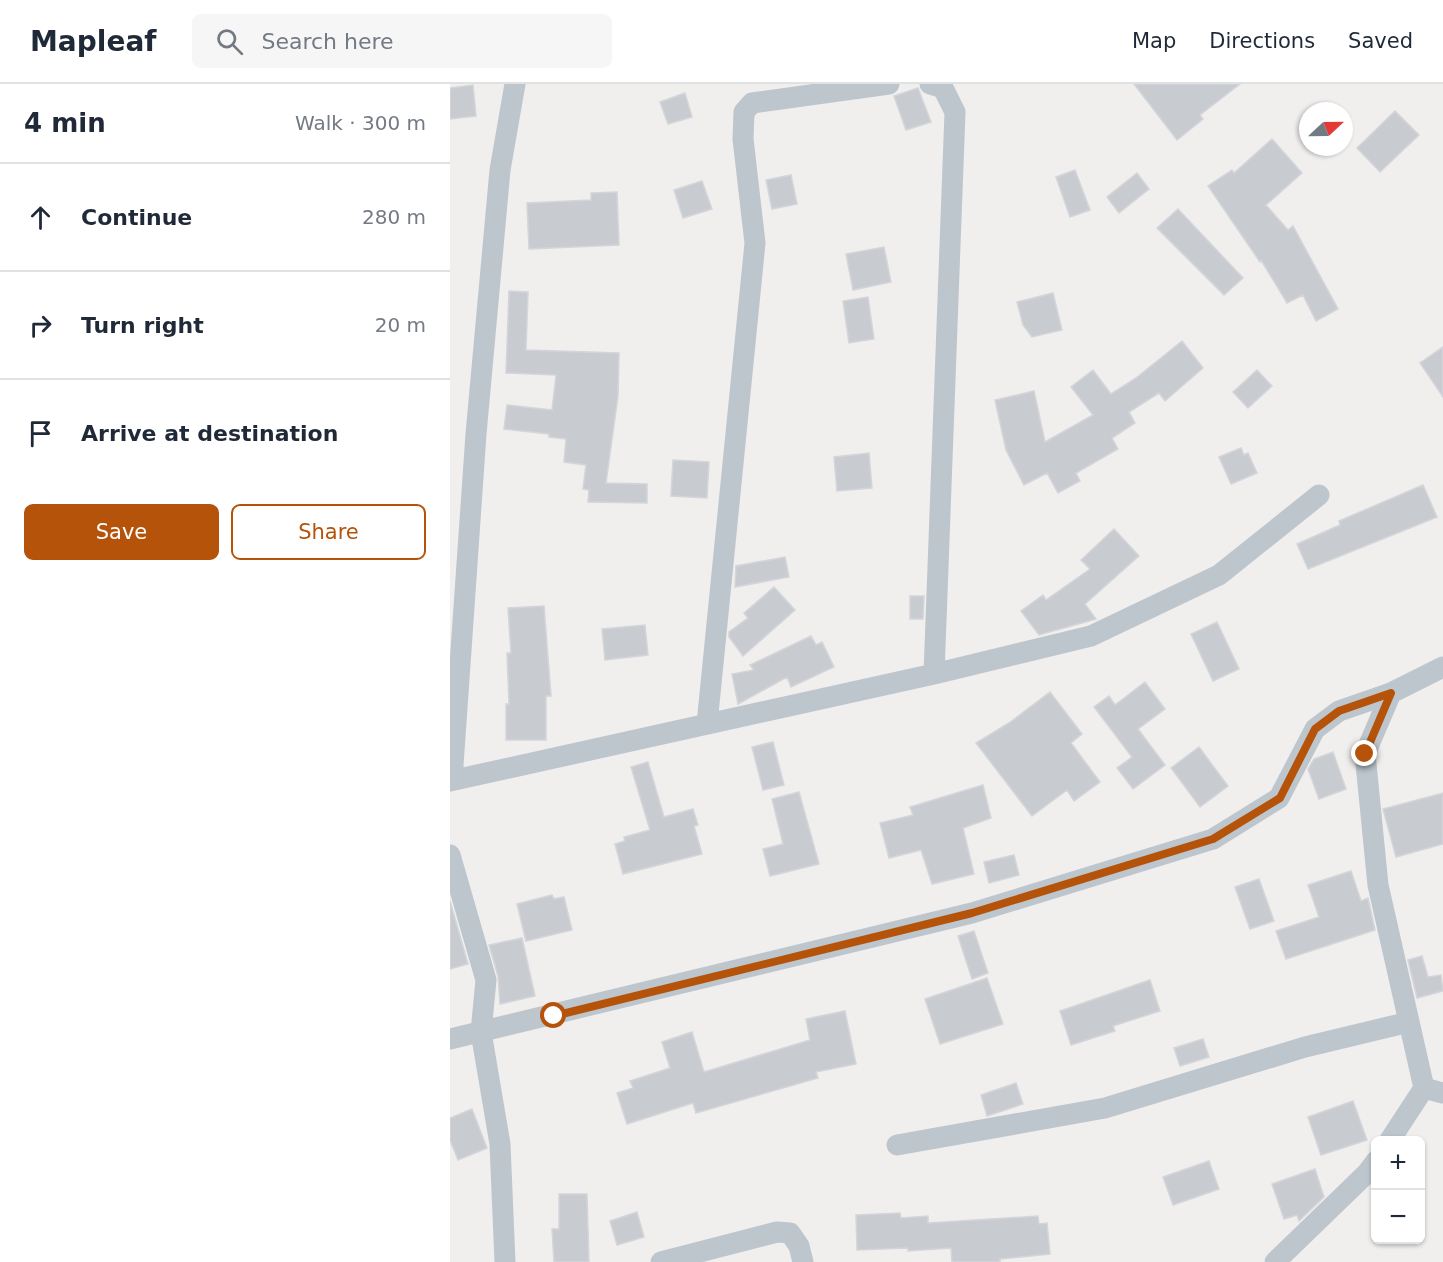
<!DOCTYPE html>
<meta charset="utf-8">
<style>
body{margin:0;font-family:"DejaVu Sans",sans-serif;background:#f6f6f7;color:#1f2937}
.controls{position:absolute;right:18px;bottom:18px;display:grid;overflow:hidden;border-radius:9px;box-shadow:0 2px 4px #0004}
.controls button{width:54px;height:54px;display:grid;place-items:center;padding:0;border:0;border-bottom:2px solid #e0e1e3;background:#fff;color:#1f2937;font:30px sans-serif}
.compass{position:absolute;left:849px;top:18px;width:54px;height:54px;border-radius:50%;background:#fff;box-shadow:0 2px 4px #0004;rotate:68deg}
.stop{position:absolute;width:18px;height:18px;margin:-14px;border:4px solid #b45309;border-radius:50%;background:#fff}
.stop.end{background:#b45309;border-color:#fff;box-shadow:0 2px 6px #0008}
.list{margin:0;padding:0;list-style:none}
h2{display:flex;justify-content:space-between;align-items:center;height:78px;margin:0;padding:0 24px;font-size:26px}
h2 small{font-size:20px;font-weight:400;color:#747a83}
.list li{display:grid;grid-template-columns:39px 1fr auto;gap:18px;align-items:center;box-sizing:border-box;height:108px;padding:0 24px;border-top:2px solid #e0e1e3}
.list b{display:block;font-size:22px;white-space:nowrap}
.list em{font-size:20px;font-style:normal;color:#747a83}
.actions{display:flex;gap:12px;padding:18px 24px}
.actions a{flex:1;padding:14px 0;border:2px solid #b45309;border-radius:9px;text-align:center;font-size:21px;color:#b45309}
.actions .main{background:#b45309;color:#fff}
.icon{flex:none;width:33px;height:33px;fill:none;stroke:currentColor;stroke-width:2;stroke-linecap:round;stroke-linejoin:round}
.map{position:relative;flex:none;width:993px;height:1178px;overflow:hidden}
header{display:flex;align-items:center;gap:36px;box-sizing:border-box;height:84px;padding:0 30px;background:#fff;border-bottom:2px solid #e0e1e3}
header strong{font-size:28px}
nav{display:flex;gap:33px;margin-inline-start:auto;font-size:21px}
.search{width:420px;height:54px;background:#f6f6f7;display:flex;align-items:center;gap:15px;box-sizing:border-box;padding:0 21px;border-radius:9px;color:#747a83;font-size:22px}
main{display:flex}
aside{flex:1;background:#fff}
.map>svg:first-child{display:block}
.building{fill:#c8ccd1;stroke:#d3d5da;stroke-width:1.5}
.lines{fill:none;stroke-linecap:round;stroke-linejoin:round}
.minor{stroke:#bdc6cd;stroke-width:21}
.route{stroke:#b45309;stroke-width:8}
</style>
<header>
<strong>Mapleaf</strong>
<div class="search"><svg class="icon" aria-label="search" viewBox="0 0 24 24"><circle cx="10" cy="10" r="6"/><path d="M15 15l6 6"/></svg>Search here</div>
<nav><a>Map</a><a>Directions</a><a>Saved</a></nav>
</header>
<main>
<aside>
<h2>4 min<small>Walk · 300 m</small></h2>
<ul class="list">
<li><svg class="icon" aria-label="ahead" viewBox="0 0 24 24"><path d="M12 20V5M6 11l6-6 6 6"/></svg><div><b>Continue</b></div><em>280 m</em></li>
<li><svg class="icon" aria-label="right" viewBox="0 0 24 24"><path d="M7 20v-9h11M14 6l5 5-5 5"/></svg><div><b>Turn right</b></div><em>20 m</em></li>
<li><svg class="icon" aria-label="arrive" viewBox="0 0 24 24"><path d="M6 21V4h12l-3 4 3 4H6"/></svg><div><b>Arrive at destination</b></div></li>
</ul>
<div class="actions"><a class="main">Save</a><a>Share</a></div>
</aside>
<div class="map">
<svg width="993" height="1178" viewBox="0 0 993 1178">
<rect width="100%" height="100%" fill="#f1eeee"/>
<path class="building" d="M684 0H790L750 31 753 35 727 56Z
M23 1 26 32 0 35V4Z
M468 4 481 38 456 46 444 12Z
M235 9 242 33 218 40 210 18Z
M945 27 969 51 930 88 907 64Z
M822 55 852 89 816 121 838 146 843 142 888 225 866 237 853 211 837 219 811 176 810 178 758 102 782 86 784 89Z
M625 86 640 126 620 133 606 93Z
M687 89 699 105 669 129 657 113Z
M341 91 347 120 322 125 316 96Z
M252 97 262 125 233 134 224 106Z
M167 108 169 161 79 165 77 119 141 116V109Z
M728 125 793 194 774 211 707 144Z
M434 163 441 198 403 206 396 170Z
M59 207 78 208 76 266 169 269 168 312 156 399 197 400V419L138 418 139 406 133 405 136 381 114 378 116 355 99 353V350L54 345 57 321 102 326 106 291 56 289Z
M603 209 612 246 582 253 573 241 567 218Z
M418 213 424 255 399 259 393 217Z
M732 257 753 284 715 317 709 309 679 328 685 339 662 354 668 365 626 389 630 397 608 409 597 389 574 401 556 366 545 316 584 307 595 358 643 331 621 303 643 286 661 310 686 294Z
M993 263V313L970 279Z
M807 286 822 302 798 324 783 308Z
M791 364 794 371 798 369 807 389 781 400 769 373Z
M419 369 422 404 387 407 384 373Z
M223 376 259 378 257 414 221 412Z
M973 401 987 433 858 485 847 460 890 441 889 437Z
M664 445 689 472 635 520 646 535 589 551 571 527 593 511 596 516 640 485 631 476Z
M335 473 339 493 285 503 286 482Z
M324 503 345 526 293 572 279 553V548L298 534 294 529Z
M460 512H474L473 535H460Z
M94 522 101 612H96V656H56V620H59L57 569H61L58 524Z
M767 538 789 585 763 597 741 550Z
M195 541 198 571 155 576 152 545Z
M361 552 366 561 372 558 384 583 341 603 337 593 288 620 282 590 304 586 300 581Z
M695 598 715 625 688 645 715 681 683 705 667 684 682 673 644 623 659 612 665 621Z
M600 608 632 650 621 659 650 698 624 717 617 706 582 732 526 659 559 639Z
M323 658 334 701 313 706 302 663Z
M749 663 778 702 750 723 721 684Z
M883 668 896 705 869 715 858 685 864 675Z
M198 678 214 733 243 725 248 741 244 742 252 770 173 790 165 760 175 757 174 753 200 746 181 683Z
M533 701 541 734 513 744 524 790 482 800 471 766 439 774 430 739 463 731 460 723Z
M349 708 369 780 320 792 313 765 333 760 322 715Z
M993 709V760L946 773 933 725Z
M564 771 569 791 539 799 534 778Z
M901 787 911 817 918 814 925 846 836 875 826 847 869 833 858 801Z
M809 795 824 837 800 845 785 803Z
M102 811 104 815 114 813 122 846 76 857 67 820Z
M0 817 18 880 0 885Z
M524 847 538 889 522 895 508 852Z
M72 854 85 912 50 920 48 892 39 861Z
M972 872 978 893 991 891 993 907 967 914 958 876Z
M537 894 553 940 490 960 475 915Z
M700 896 710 927 663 942 665 947 621 961 610 927Z
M395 927 406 980 366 988 368 994 246 1029 243 1019 177 1040 167 1009 183 1004 180 997 220 984 212 958 242 948 254 988 360 956 356 935Z
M753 955 759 973 730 982 724 964Z
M566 999 573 1020 537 1032 531 1011Z
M903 1017 917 1056 871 1071 858 1033Z
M22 1025 37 1064 8 1076 0 1056V1034Z
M759 1077 769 1105 723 1121 713 1093Z
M865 1085 874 1113 849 1137 847 1131 834 1135 822 1100Z
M109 1110H137L139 1178H104L102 1145H109Z
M187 1128 194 1153 167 1161 160 1137Z
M450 1129 451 1134 478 1132V1139L588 1132 589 1140 597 1139 600 1170 550 1175V1178H502L501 1164 458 1167V1164L407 1166 406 1131Z"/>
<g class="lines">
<path class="minor" d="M480 0 493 4 505 28 484 590
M257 640 305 159 293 55 294 28 302 19 439 0
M2 696 26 350 50 86 65 0
M0 697 484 590 641 552 769 491 869 411
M0 771 36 896 31 948 50 1060 55 1178
M0 955 522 829 763 755 829 714 865 645 889 627 941 609 993 583
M974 1004 993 1009
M940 1056 974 1004 928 801 915 670 941 609
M447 1061 655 1024 855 963 959 938
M211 1178 327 1148 340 1149 349 1162 353 1178
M825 1178 917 1089 926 1077"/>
</g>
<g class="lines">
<path class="route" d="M104 932 522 829 763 755 830 714 865 645 889 627 941 609 915 670"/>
</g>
</svg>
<div class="controls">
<button>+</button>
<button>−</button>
</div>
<svg class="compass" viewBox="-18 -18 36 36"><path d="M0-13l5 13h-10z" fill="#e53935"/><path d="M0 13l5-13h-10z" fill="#747a83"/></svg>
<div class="stop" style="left:104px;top:932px"></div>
<div class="stop end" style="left:915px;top:670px"></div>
</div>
</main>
